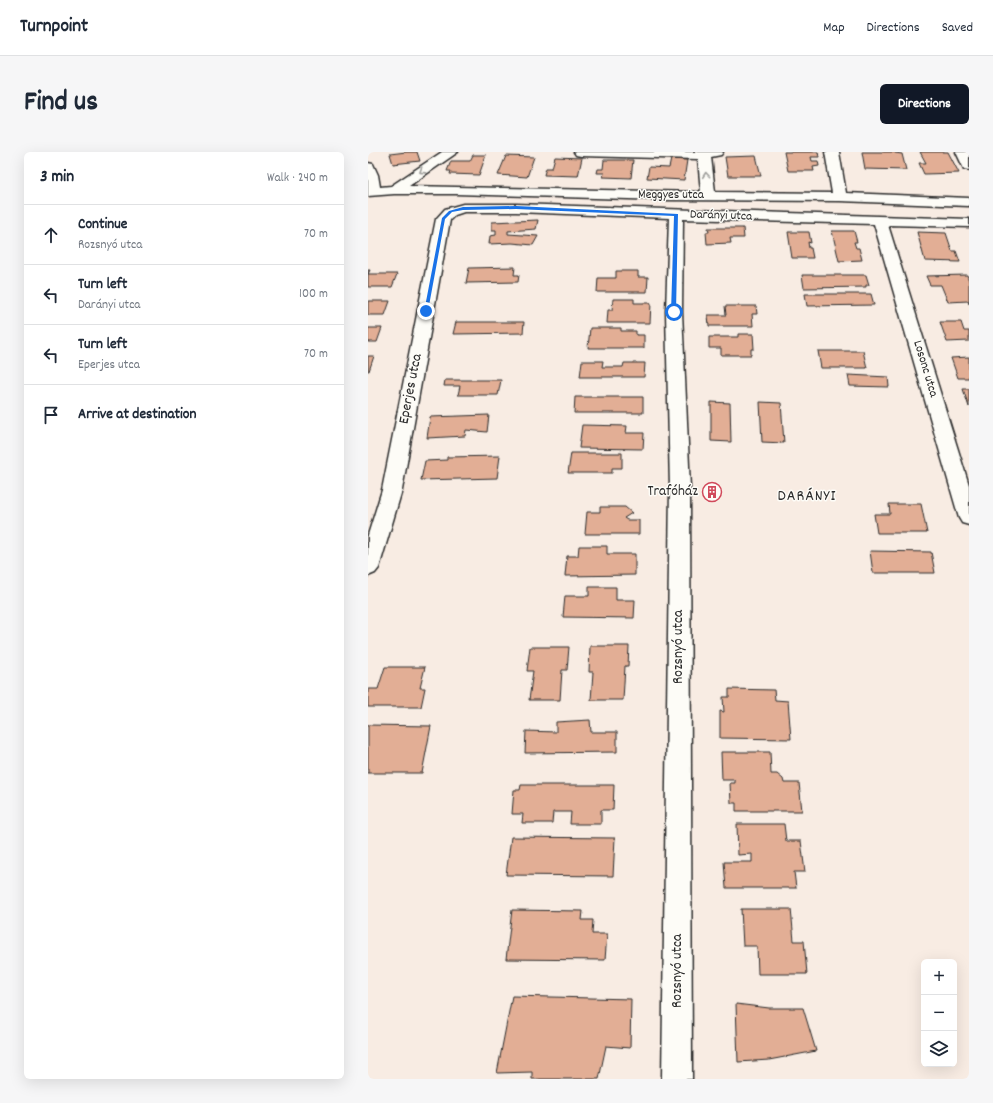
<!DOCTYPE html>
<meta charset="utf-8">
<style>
body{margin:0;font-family:Dekko,sans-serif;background:#f6f6f7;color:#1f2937}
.controls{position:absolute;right:12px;bottom:12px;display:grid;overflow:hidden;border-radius:6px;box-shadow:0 4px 16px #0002}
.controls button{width:36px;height:36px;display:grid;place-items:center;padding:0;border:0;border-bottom:1px solid #e0e1e3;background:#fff;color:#1f2937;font:20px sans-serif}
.stop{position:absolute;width:12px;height:12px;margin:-9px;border:3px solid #1a73e8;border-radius:50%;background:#fff}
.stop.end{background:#1a73e8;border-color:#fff;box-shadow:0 1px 4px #0008}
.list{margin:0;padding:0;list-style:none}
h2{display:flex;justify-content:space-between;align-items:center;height:52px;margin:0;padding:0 16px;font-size:17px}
h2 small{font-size:13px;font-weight:400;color:#747a83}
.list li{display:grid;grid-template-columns:26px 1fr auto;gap:12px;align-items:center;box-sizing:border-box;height:60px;padding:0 16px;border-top:1px solid #e0e1e3}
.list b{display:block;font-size:15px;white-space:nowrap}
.list p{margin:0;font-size:13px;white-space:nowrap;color:#747a83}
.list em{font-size:13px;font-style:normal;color:#747a83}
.icon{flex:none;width:22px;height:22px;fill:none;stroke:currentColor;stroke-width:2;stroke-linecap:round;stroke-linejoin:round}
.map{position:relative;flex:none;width:601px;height:927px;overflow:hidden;border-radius:6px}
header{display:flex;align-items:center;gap:24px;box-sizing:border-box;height:56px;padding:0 20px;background:#fff;border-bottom:1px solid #e0e1e3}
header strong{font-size:19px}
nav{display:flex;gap:22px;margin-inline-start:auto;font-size:14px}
.intro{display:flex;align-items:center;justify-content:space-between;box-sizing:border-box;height:96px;padding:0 24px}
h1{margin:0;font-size:28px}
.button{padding:10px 18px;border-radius:6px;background:#111827;color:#fff;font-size:14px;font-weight:700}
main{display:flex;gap:24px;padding:0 24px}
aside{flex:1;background:#fff;border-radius:6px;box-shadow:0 4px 16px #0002}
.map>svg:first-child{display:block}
.building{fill:#e2ae95;stroke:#2b2b2b}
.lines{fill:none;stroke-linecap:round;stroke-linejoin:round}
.minor-casing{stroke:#2b2b2b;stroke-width:3}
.minor{fill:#fdfcf7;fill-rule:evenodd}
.oneway{stroke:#9e9e9b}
.route{fill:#1a73e8}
.labels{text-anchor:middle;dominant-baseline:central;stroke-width:3;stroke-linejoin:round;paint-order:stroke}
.far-street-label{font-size:13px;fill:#2b2b2b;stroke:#fdfcf7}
.street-label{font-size:15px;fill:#2b2b2b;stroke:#fdfcf7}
.poi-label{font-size:15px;fill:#2b2b2b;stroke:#fdfcf7;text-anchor:end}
.neighbourhood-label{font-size:16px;letter-spacing:1px;fill:#2b2b2b;stroke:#fdfcf7}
</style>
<header>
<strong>Turnpoint</strong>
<nav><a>Map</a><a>Directions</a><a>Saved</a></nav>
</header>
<div class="intro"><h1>Find us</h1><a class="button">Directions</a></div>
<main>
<aside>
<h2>3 min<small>Walk · 240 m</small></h2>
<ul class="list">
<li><svg class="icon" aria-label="ahead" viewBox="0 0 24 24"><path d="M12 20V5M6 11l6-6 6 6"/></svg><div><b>Continue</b><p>Rozsnyó utca</p></div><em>70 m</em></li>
<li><svg class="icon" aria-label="left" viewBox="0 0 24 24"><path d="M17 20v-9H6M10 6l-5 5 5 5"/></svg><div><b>Turn left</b><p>Darányi utca</p></div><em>100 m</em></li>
<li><svg class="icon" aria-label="left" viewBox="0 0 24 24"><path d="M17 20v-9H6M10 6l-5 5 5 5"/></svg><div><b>Turn left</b><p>Eperjes utca</p></div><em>70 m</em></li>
<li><svg class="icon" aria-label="arrive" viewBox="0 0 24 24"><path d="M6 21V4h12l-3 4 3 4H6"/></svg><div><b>Arrive at destination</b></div></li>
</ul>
</aside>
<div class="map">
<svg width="601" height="927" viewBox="0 0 601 927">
<rect width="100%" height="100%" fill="#f8ece3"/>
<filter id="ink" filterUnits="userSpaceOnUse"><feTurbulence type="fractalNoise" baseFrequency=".025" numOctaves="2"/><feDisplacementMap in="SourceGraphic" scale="8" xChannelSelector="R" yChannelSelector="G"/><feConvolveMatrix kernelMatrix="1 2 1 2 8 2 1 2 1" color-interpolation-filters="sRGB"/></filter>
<g filter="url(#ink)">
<path class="building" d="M38 0H49L52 9 25 12 22 2Z
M416 0H450L451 5H443L444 9H450L451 14 445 15 446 19H420Z
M494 0H526L527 1 534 2 538 18 497 17Z
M552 0H580L591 21 556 22 551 11H558Z
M105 3H118L111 23 82 22 83 19H79L83 9H102Z
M138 4 166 5 159 25 130 23Z
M388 4 393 24H360L357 5Z
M187 5 214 6 210 24 176 23 178 16H184Z
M303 7 319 8 316 28 279 26 281 15 301 16Z
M236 8H265L263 26 235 25 236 21H229L230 17H235Z
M170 68 168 77 140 79V82L170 84 165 93 144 91 121 92 122 84 128 83V78H124V70Z
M340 76H375L376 86H362L363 91 339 92 338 80H341Z
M464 79H486L489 90H486L488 96H491L494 108 471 109Z
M420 80H441L443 91 440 90 441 96H443L445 106H424Z
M549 80 578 81 584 99H588L592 110 557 109Z
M147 115 146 123H151L150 130 98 131 101 116Z
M0 118H2L0 122H29L24 135H0Z
M248 119H270V125H280L279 140H229L230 126H248Z
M434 123H498L501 133H498V135L436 136Z
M599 123 601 129V152L600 149 580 150 573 133H562L558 124Z
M437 142H503L506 153 439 154Z
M245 147H266V151H283L282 171H239L240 158H244Z
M0 149H22L17 163H0Z
M357 154H388L389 162H384L385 174H341L340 163H358Z
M88 170H156L155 181 85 182Z
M572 170H593L596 179H601V189L579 190Z
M0 176H14L9 190H0Z
M222 176H253V179H268V183H276V196H220Z
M370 182H385L386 197H383V203H353V196H341V185H370Z
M450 199H495L499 216H453Z
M0 204H6L1 219H0Z
M601 205V226H590L583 206Z
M214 209H235L234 215H255L256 211H277L276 225H212Z
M480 223 520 225 521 235 482 234Z
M77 228H133L130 243H90L92 234H76Z
M595 237H601V255Z
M207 245H275V261H206Z
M343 250 362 251 363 290 343 289Z
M392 250 413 251 416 291 394 290Z
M121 263 119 280 98 278 97 284 59 286 62 265Z
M214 273 259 274 258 281H276L275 297 211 296Z
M203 301H254V316H244V321H200Z
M132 304 129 326 53 328 57 309 79 308V305Z
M337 337 351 338V342H337Z
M521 352H553L559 381H509L506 362H522Z
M232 355H257L264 361 256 366 259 368H271V382H217L219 360H232Z
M211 394H239V402H267V423L197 424 199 404H210Z
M502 399 563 400 567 421H505Z
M221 435H248V448H267L266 466 195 465 197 444H221Z
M222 494H261L260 514H257L255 548H223L225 520H221Z
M162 495H201L199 518H194L192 548H161L165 519H159Z
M17 515H57L52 536H57L53 555H0V537H10Z
M361 537 406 538 407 548 420 549 423 587 352 586V559L356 560 355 545H361Z
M222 568 223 580H249V600L157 601 158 579 188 580V570Z
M0 573 63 574 54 621H0Z
M353 600H402L403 622H409L415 627 416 631H431L434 659H368V651H363L362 631H367V628H354Z
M153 633H246L245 658H233V672H202L203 660H185L184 671H154L155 662H144L146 638H152Z
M369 672H416L418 689H433L437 720H426L428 736H358L356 710H384V702L370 703Z
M143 685 247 686 245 724 138 723Z
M373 757H423L426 789H436L439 822H390L389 794H375Z
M144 758 215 759 214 768H225L224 782H239L237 808 138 807Z
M144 844 263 847 262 896 238 894 231 927H164V920L129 921Z
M368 852 401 856H435L448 899 401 908 370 910Z"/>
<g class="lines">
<defs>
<path id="minor" d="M74 0H90L41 34 333 40 330 7 213 4 208 3 206 0H355L353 3 343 5 347 40 464 41 457 0H471L478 41 601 46V54L472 49 294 48 88 42H26L0 44V11L5 12 10 23 12 35 23 34Z
M588 0H601V18L596 17Z
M95 52H148L601 67V75L520 73 601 333V373L594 371 591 366 506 72 315 67 314 160 322 336 324 927H294L302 336 298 160 301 66 148 60H96L87 63 82 68 34 338 11 416 7 421 0 424V383L14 338 68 67 77 57Z"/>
</defs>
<use href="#minor" class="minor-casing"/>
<use href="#minor" class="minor"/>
</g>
<defs><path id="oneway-chevron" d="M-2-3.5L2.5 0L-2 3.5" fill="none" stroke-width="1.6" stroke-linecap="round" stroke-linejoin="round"/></defs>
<g class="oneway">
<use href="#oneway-chevron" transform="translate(54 19) rotate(147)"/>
<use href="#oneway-chevron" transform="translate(338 23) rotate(-95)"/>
</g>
</g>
<path class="route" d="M148 54 310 62 308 160 306 161 303 160 306 64 148 57 95 58 84 60 77 67 60 159 56 160 74 66 81 59 95 55Z"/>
<defs>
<symbol id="building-ring" viewBox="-11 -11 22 22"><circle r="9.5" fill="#fdfcf7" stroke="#d1495b" stroke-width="1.5"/><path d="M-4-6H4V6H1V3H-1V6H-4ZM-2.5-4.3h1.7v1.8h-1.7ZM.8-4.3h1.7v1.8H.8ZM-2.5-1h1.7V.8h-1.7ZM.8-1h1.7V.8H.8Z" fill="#d1495b"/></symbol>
</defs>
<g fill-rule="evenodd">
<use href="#building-ring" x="333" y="329" width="22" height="22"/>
</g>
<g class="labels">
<g class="far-street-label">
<text x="303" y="43">Meggyes utca</text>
<text transform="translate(353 64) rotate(2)">Darányi utca</text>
<text transform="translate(557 217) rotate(73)">Losonc utca</text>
</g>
<g class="street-label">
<text transform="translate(43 237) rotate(-79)">Eperjes utca</text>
<text transform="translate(311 495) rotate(-90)">Rozsnyó utca</text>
<text transform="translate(310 819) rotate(-90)">Rozsnyó utca</text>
</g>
<g class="poi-label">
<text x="330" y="340">Trafóház</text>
</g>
<g class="neighbourhood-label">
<text x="439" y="344">DARÁNYI</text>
</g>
</g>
</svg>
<div class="controls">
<button>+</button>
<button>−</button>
<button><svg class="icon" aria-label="layers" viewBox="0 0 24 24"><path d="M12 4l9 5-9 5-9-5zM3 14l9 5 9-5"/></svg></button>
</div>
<div class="stop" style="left:306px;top:160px"></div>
<div class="stop end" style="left:58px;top:159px"></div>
</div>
</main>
